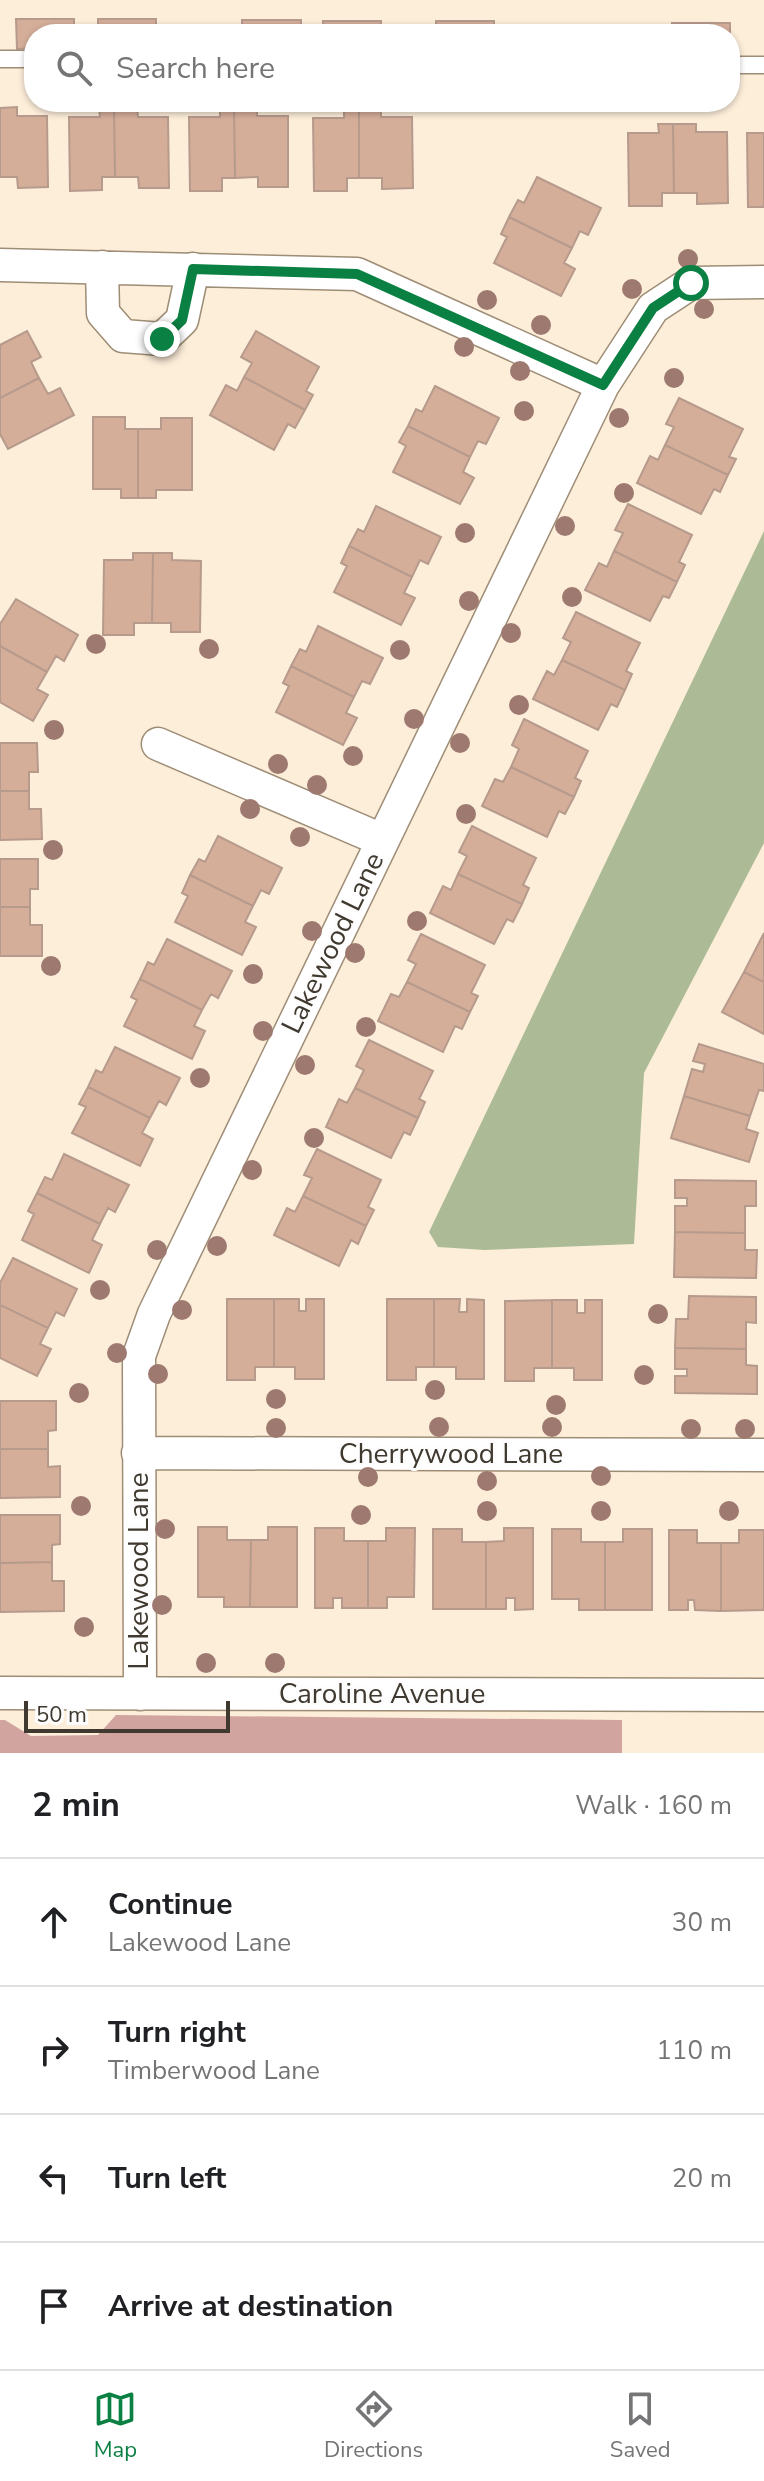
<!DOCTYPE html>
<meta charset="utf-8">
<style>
body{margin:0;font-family:"Nunito Sans",sans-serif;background:#f6f6f6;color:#202124}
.scale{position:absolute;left:24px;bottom:20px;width:206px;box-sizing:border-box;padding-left:8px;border:4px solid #40392f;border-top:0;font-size:22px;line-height:28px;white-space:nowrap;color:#40392f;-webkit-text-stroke:6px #fdfdfd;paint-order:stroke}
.stop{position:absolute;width:24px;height:24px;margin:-18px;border:6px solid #0b8043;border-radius:50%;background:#fff}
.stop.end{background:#0b8043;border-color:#fff;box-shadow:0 2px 8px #0008}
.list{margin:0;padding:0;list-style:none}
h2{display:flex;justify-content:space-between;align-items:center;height:104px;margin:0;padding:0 32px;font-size:34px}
h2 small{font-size:26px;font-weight:400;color:#757577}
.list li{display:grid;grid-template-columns:52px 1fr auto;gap:24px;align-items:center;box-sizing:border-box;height:128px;padding:0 32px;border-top:2px solid #e0e0e0}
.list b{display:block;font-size:30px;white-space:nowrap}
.list p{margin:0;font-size:26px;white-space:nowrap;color:#757577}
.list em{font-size:26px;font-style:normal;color:#757577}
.icon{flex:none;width:44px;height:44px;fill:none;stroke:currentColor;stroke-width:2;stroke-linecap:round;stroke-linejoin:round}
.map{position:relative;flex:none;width:764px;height:1753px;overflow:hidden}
.search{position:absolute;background:#fff;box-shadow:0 2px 6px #0004;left:24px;right:24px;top:24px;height:88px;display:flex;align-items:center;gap:20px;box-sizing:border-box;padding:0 28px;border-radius:32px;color:#757577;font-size:30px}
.sheet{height:616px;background:#fff}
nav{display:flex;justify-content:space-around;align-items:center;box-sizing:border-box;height:112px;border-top:2px solid #e0e0e0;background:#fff;font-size:22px;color:#757577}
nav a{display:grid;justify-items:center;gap:4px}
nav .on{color:#0b8043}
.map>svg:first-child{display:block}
.forest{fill:#d1a4a0}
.water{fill:#acbb96}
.building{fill:#d5ae9a;stroke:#b69a8c;stroke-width:2}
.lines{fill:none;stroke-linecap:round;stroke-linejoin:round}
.service-casing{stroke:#9e8d76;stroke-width:19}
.minor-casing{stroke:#9e8d76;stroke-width:35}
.service{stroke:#fff;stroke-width:16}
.minor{stroke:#fff;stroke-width:32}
.tree{fill:#9e796f}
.route{stroke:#0b8043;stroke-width:10}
.labels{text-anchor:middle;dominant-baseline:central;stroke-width:6;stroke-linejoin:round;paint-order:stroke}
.street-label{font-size:28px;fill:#40392f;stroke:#fdfdfd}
</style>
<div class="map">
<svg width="764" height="1753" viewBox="0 0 764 1753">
<rect width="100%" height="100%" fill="#fdeeda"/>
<path class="forest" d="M116 1715 622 1720V1753H0V1720H5L31 1736 98 1735Z"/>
<path class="water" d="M764 531V843L644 1073 634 1244 485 1250 438 1247 429 1232Z"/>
<path class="building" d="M16 19H74V34H34V48L17 49Z
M98 19H156V34H98Z
M242 20H301V34H242Z
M323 21H381V34H323Z
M436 21H494V34H436Z
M672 23H730V34H672Z
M17 107V116H47L48 187 18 188 17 177H0V108Z
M99 108H114L115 177H102V190L70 191 69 117H100Z
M114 108H137L138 117H168L169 188H139L138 177H115Z
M257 108V116H288V187H258V177L235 178 234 109Z
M220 109H234L235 178H222V191H190L189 117H220Z
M344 109H359V178H347V191H314L313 118H344Z
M359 109H381V117H412L413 188 382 189V178H359Z
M658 124H673L674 193H662V206H629L628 133H659Z
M673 124H696V132H727L728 203 697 204V193H674Z
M747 133H764V207H748Z
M537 177 601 208 588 235 580 231 572 248 509 217 518 200 524 203Z
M509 217 572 248 564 263 575 269 561 296 494 263 507 237 501 234Z
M27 331 41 357 31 362 39 378 0 398V345Z
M256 331 319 367 306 391 313 395 305 410 244 377 252 363 241 357Z
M244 377 305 410 295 428 288 424 274 450 210 415 226 385 237 391Z
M39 378 48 394 60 388 74 415 8 449 0 434V398Z
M435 386 499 418 486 444 478 441 470 457 408 426 416 409 422 412Z
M679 398 743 429 729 457 736 459 728 475 665 445 674 427 666 424Z
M93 417H125V429H138V498H121V489H93Z
M161 418H192V490H156V498H138V429H161Z
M408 426 470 457 463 472 474 478 460 504 393 472 406 446 399 442Z
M665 445 728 475 720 492 714 489 701 514 637 483 650 456 658 460Z
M628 504 692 535 679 562 685 565 677 582 614 551 623 533 615 530Z
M376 506 441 537 428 564 420 560 412 577 349 546 358 529 364 532Z
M349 546 412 577 404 593 415 598 401 625 334 592 347 566 341 563Z
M614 551 677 582 669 598 663 596 650 621 585 590 599 563 607 567Z
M133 553H153L152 623H134V635H103L104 560H133Z
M153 553H172V560L201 561 200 632H171V623H152Z
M16 599 78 635 64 661 56 656 47 672 0 646V624Z
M576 612 640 643 626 671 632 674 625 690 562 660 571 642 563 638Z
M318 626 383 658 370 684 362 681 354 697 291 666 300 649 306 652Z
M0 646 47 672 37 689 48 695 33 721 0 702Z
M562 660 625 690 617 707 611 704 598 730 533 699 547 671 554 675Z
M291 666 354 697 346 713 357 718 343 745 276 712 289 686 283 683Z
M524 719 588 751 575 778 581 781 574 797 511 767 519 749 512 745Z
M0 743H37L38 772H29V791H0Z
M511 767 574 797 565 814 559 811 547 837 482 806 495 779 503 782Z
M0 791H29V809H41L42 839 0 840Z
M472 826 536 858 523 885 529 888 522 904 458 874 467 856 459 852Z
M218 836 282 868 269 894 261 890 253 906 190 875 199 859 205 862Z
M0 859H38V889H30V907H0Z
M458 874 522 904 513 922 507 919 494 944 430 913 443 886 451 890Z
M190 875 253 906 245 922 256 927 242 955 175 922 188 896 182 893Z
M0 907H30V925H42V956H0Z
M764 933V982L744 972Z
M421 934 485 965 471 993 478 996 470 1012 407 982 416 964 408 960Z
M167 939 232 971 218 998 211 994 202 1010 140 979 148 962 154 965Z
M744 972 764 982V1034L722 1012Z
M140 979 202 1010 194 1026 205 1031 192 1059 124 1026 137 1000 131 997Z
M407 982 470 1012 462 1029 455 1026 443 1052 378 1021 391 994 399 997Z
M369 1040 433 1071 419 1099 425 1102 418 1118 355 1088 364 1070 356 1066Z
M699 1044 764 1064V1091L759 1090 750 1116 684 1096 692 1069 703 1072 705 1064 693 1061Z
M115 1047 180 1078 166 1105 159 1101 150 1118 88 1087 96 1070 102 1073Z
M88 1087 150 1118 142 1133 153 1139 140 1166 72 1133 86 1107 79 1104Z
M355 1088 418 1118 410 1135 404 1132 391 1158 326 1127 339 1099 347 1103Z
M684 1096 750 1116 746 1129 758 1133 749 1162 671 1138Z
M317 1149 381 1180 368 1207 374 1210 366 1226 303 1196 312 1178 304 1175Z
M64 1154 129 1185 115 1212 108 1208 100 1224 37 1193 45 1177 52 1180Z
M675 1180 756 1181V1206H745V1233L675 1232V1206H687V1198H675Z
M37 1193 100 1224 92 1240 102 1245 89 1273 22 1240 34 1214 28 1211Z
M303 1196 366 1226 358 1244 351 1240 339 1266 274 1235 287 1208 295 1212Z
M675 1232 745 1233V1250H757L756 1278 674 1277Z
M13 1258 77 1289 64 1316 56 1312 48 1328 0 1305V1283Z
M689 1296 756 1297V1323L746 1322V1349L675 1348 676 1319H688Z
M227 1299H274V1367H255V1380H227Z
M274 1299H299V1311H306V1299H324V1379H295V1367H274Z
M387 1299H434V1367H416V1380H387Z
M434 1299H460L459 1312H467V1299L484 1300V1379H456V1367H434Z
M552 1300V1368H534V1381H505V1301Z
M552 1300H577V1313H585V1300H602V1380H574V1368H552Z
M0 1305 48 1328 40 1344 51 1349 37 1376 0 1358Z
M675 1348 746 1349V1365L757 1366V1394L675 1393V1376H687V1369H675Z
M0 1401H56V1430L48 1431V1449H0Z
M0 1449H48V1467L60 1466V1497L0 1498Z
M0 1515H60V1544L52 1545V1562L0 1563Z
M198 1527H227V1540H251L250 1607H224V1597H198Z
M268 1527H297V1607H250L251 1540H268Z
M315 1528H344V1541H368V1608H342V1598H333V1608H315Z
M386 1528H415L414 1597H387V1608H368V1541H386Z
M504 1528H533V1609L515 1610V1598H506V1609H486V1542L504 1541Z
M433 1529H462V1542H486V1609H433Z
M552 1529H581V1542H605V1610H579V1599H552Z
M623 1529H652V1610H605V1542H623Z
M669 1530H697V1543H721V1611L695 1610 694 1600H688V1610H669Z
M739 1530H764V1610L721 1611V1543H739Z
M52 1562V1581H64V1611L0 1612V1563Z"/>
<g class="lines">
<defs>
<path id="service" d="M0 59H34
M730 65H764"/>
<path id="minor" d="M0 265 357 274 603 385
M102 267 103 313 123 336 162 339 182 320 193 269
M158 744 382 840
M138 1453 764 1455
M0 1693 764 1695
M140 1694 139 1356 154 1314 603 385 653 308 691 283 764 282"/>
</defs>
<use href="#service" class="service-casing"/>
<use href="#minor" class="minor-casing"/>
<use href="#service" class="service"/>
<use href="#minor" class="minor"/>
</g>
<g class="tree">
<circle cx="688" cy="259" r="10"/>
<circle cx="632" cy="289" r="10"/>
<circle cx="487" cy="300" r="10"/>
<circle cx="704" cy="309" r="10"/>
<circle cx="541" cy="325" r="10"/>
<circle cx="464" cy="347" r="10"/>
<circle cx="520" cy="371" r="10"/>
<circle cx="674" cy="378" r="10"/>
<circle cx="524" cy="411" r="10"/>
<circle cx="619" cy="418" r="10"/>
<circle cx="624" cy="493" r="10"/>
<circle cx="565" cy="526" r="10"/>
<circle cx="465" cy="533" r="10"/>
<circle cx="572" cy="597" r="10"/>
<circle cx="469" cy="601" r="10"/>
<circle cx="511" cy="633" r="10"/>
<circle cx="96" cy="644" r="10"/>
<circle cx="209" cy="649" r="10"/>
<circle cx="400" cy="650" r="10"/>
<circle cx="519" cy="705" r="10"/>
<circle cx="414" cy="719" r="10"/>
<circle cx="54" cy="730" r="10"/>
<circle cx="460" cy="743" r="10"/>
<circle cx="353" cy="756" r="10"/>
<circle cx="278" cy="764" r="10"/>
<circle cx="317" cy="785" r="10"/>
<circle cx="250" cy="809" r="10"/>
<circle cx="466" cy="814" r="10"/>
<circle cx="300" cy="837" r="10"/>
<circle cx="53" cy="850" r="10"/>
<circle cx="417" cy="921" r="10"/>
<circle cx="312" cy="931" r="10"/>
<circle cx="355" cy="953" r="10"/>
<circle cx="51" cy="966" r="10"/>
<circle cx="253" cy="974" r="10"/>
<circle cx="366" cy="1027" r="10"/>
<circle cx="263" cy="1031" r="10"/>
<circle cx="305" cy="1065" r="10"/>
<circle cx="200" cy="1078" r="10"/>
<circle cx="314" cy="1138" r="10"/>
<circle cx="252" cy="1170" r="10"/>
<circle cx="217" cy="1246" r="10"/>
<circle cx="157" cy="1250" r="10"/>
<circle cx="100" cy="1290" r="10"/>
<circle cx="182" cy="1310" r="10"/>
<circle cx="658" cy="1314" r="10"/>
<circle cx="117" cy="1353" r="10"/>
<circle cx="158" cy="1374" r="10"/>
<circle cx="644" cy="1375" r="10"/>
<circle cx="435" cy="1390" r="10"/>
<circle cx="79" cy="1393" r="10"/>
<circle cx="276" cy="1399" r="10"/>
<circle cx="556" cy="1405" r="10"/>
<circle cx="439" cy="1427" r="10"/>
<circle cx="552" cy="1427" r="10"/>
<circle cx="276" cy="1428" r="10"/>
<circle cx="691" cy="1429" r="10"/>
<circle cx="745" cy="1429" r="10"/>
<circle cx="601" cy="1476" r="10"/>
<circle cx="368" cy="1477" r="10"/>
<circle cx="487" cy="1481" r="10"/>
<circle cx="81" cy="1506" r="10"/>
<circle cx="487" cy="1511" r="10"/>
<circle cx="601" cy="1511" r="10"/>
<circle cx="729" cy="1511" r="10"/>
<circle cx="361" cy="1515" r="10"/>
<circle cx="165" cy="1529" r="10"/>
<circle cx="162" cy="1605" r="10"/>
<circle cx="84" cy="1627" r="10"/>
<circle cx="206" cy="1663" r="10"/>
<circle cx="275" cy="1663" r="10"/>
</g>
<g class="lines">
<path class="route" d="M162 339 182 320 193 269 357 274 603 385 653 308 691 283"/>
</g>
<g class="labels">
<g class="street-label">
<text transform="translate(333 943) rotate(-64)">Lakewood Lane</text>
<text x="451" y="1454">Cherrywood Lane</text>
<text transform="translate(139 1571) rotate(-90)">Lakewood Lane</text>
<text x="382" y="1694">Caroline Avenue</text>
</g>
</g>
</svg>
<div class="scale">50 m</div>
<div class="stop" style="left:691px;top:283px"></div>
<div class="stop end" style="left:162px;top:339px"></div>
<div class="search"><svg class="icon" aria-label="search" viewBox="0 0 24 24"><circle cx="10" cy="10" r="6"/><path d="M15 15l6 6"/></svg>Search here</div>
</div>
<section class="sheet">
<h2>2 min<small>Walk · 160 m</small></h2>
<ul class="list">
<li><svg class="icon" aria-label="ahead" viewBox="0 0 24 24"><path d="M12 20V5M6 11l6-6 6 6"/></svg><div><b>Continue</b><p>Lakewood Lane</p></div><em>30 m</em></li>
<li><svg class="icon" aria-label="right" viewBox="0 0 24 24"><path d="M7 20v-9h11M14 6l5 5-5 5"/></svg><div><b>Turn right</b><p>Timberwood Lane</p></div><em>110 m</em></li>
<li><svg class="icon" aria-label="left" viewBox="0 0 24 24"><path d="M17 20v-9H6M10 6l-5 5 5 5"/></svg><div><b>Turn left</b></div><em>20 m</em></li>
<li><svg class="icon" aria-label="arrive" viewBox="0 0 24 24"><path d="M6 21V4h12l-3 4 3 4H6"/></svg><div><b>Arrive at destination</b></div></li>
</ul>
</section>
<nav>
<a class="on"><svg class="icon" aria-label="map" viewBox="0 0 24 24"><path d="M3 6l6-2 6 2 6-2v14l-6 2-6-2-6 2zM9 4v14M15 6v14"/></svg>Map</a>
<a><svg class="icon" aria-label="directions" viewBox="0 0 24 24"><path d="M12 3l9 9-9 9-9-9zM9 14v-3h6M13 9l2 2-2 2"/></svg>Directions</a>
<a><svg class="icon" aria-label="saved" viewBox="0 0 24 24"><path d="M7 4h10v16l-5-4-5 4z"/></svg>Saved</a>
</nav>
